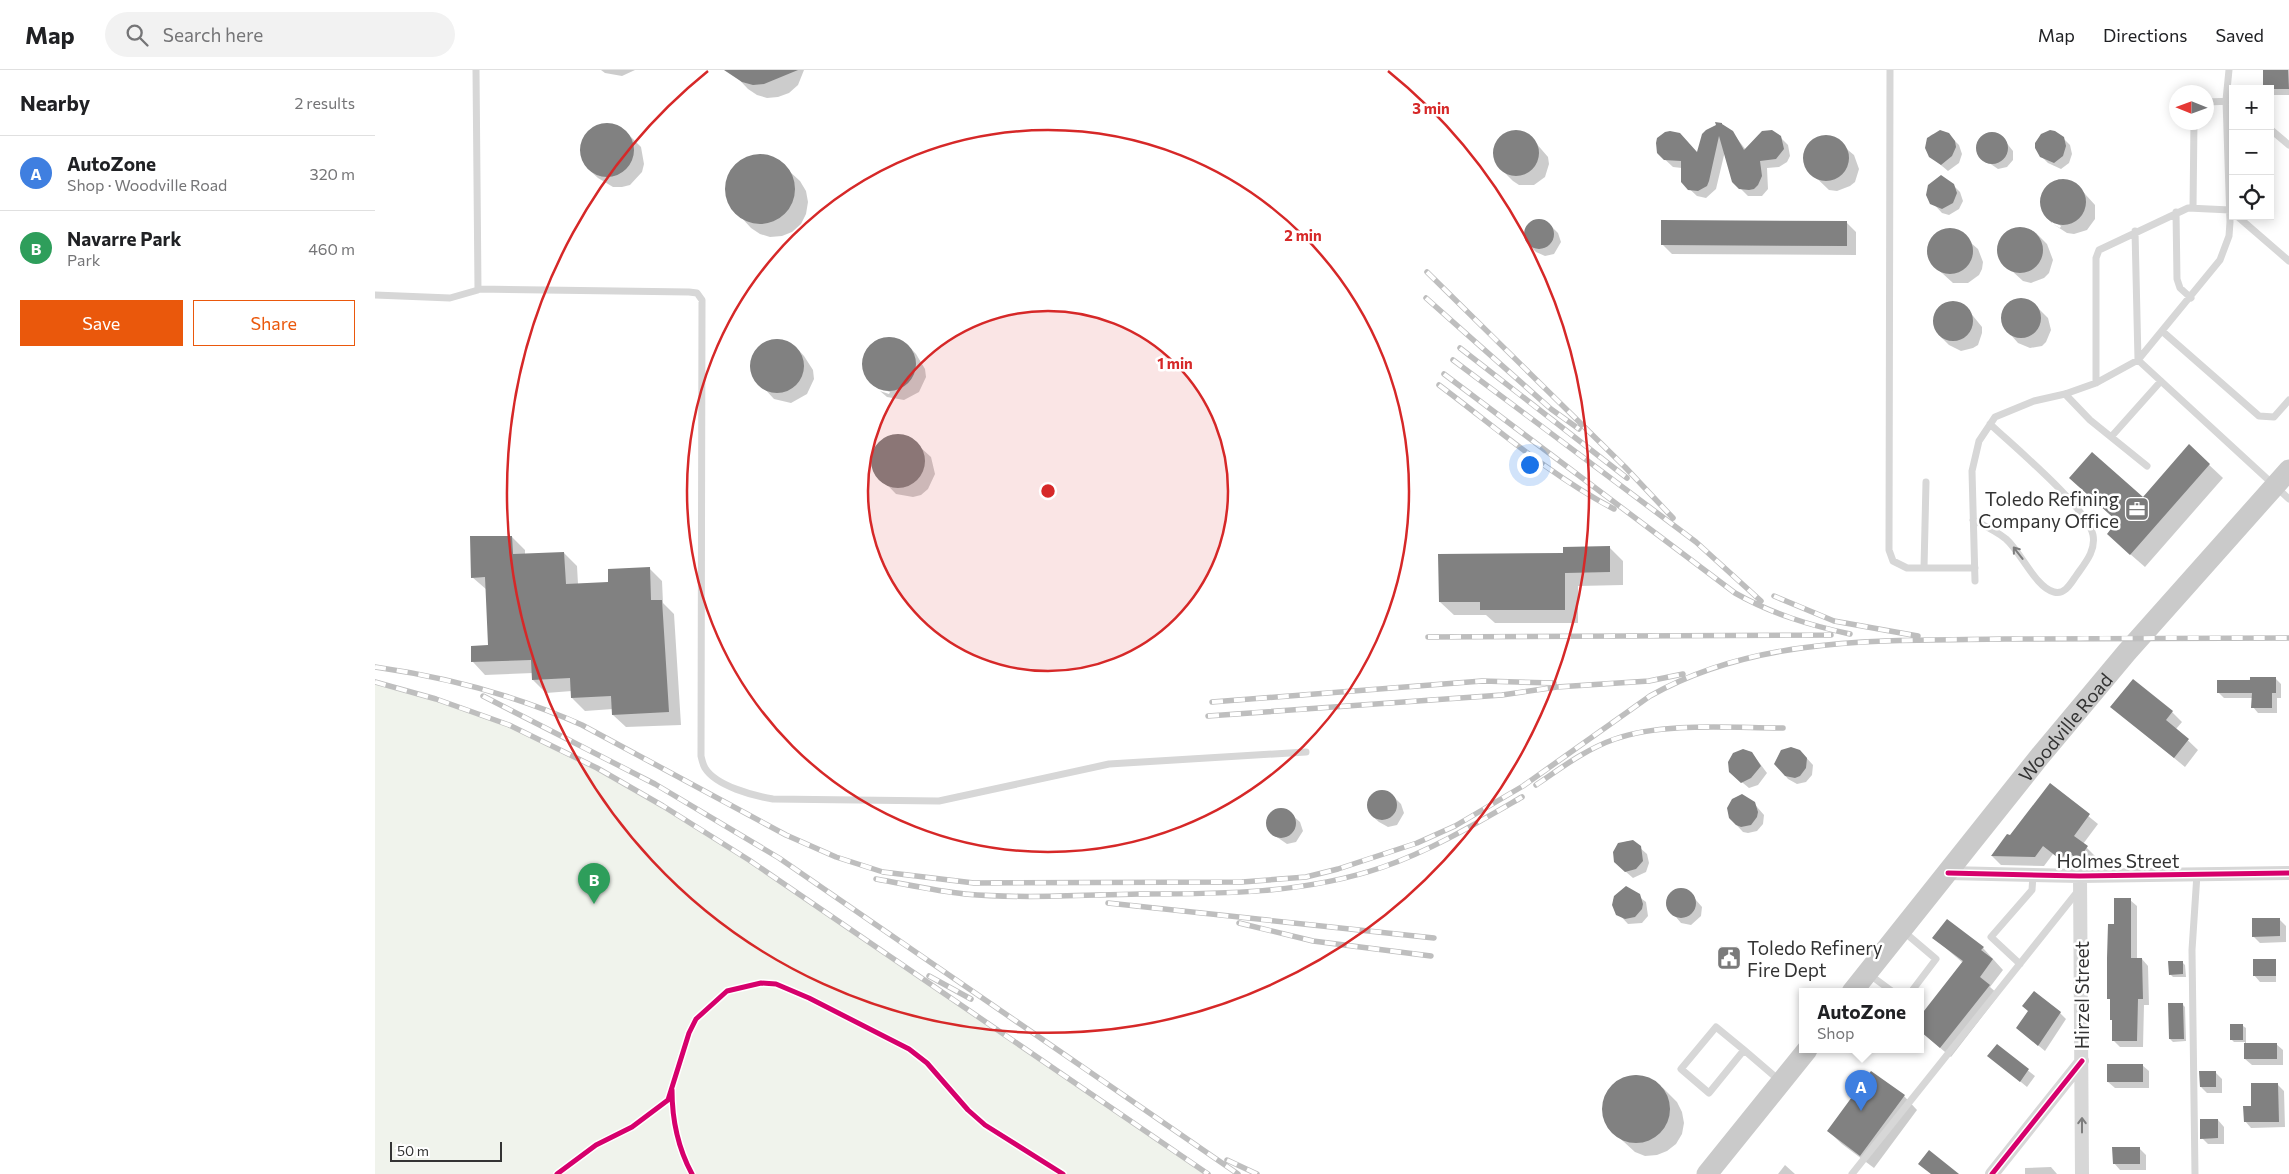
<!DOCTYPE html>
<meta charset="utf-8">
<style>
body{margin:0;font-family:Commissioner,sans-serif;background:#f2f2f2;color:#202124}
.controls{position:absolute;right:15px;top:15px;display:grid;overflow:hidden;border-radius:0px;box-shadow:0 2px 12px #0003}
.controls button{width:45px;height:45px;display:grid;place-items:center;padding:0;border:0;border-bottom:1px solid #e0e0e0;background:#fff;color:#202124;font:25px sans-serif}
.compass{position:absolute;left:1794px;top:15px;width:45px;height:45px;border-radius:50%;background:#fff;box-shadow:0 2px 12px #0003;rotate:271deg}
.scale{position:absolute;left:15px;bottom:12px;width:112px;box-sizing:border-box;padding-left:5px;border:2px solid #333;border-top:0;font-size:14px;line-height:18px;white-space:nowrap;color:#333;-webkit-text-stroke:4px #fff;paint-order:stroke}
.you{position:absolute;left:1154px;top:394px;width:18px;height:18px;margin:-12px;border:4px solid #fff;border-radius:50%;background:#1a73e8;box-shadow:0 0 0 8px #1a73e833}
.badge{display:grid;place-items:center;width:32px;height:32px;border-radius:50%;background:#ea580c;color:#fff;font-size:16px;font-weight:700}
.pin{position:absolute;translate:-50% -41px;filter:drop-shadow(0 1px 2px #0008)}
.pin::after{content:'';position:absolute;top:26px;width:18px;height:15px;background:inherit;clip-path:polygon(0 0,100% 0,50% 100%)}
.popup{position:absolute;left:1424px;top:918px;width:125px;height:65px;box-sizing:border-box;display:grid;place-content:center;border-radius:0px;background:#fff;filter:drop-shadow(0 1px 4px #0005);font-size:16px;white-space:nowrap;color:#757577}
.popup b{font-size:19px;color:#202124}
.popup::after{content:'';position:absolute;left:50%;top:100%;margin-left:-10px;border:10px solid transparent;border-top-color:#fff}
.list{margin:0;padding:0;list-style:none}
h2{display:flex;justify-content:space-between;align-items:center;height:65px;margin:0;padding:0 20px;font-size:21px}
h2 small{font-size:16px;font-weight:400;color:#757577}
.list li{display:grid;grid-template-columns:32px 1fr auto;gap:15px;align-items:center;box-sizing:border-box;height:75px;padding:0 20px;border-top:1px solid #e0e0e0}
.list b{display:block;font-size:19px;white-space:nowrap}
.list p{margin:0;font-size:16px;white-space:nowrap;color:#757577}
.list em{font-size:16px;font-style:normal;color:#757577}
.actions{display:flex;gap:10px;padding:15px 20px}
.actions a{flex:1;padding:11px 0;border:1px solid #ea580c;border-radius:0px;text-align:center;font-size:18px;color:#ea580c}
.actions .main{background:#ea580c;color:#fff}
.icon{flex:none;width:28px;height:28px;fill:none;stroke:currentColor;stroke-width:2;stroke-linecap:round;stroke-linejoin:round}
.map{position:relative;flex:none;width:1914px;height:1104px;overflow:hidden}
header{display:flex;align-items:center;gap:30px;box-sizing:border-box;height:70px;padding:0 25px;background:#fff;border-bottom:1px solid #e0e0e0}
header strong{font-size:24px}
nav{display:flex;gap:28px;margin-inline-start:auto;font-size:18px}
.search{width:350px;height:45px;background:#f2f2f2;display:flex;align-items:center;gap:12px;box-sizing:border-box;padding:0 18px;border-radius:28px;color:#757577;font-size:19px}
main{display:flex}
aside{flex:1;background:#fff}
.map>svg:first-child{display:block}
.green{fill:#f0f3ec}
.shadow{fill:#0003}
.building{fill:#818181}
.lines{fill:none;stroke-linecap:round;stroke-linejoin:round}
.lane{stroke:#d7d7d7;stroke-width:7}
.street{stroke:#d7d7d7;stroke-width:14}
.primary{stroke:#cacaca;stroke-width:21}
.rail-casing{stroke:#bebebe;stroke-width:5.5}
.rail{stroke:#fff;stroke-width:4;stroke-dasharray:11;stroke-linecap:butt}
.cycleway-casing{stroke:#fff;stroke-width:8}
.cycleway{stroke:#d6006c;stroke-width:5}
.oneway{stroke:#7d7d7d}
.ring{fill:none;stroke:#d62828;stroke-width:2.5}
.labels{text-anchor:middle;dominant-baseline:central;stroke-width:5;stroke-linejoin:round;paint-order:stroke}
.poi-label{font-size:19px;fill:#333;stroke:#fff;text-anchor:end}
.street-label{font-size:19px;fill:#333;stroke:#fff}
.centre{fill:#d62828;stroke:#fff;stroke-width:2.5}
.ring-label{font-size:15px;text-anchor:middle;font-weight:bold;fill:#d62828;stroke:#fff;stroke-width:5;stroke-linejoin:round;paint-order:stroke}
</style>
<header>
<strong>Map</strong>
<div class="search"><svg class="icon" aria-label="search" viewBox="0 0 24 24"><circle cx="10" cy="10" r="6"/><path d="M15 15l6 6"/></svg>Search here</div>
<nav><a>Map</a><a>Directions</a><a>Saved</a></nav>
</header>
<main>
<aside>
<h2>Nearby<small>2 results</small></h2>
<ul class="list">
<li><span class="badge" style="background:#3f7fe0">A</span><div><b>AutoZone</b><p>Shop · Woodville Road</p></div><em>320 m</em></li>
<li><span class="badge" style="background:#2e9e5b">B</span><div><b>Navarre Park</b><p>Park</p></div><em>460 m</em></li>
</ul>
<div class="actions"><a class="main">Save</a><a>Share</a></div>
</aside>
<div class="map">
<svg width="1914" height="1104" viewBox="0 0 1914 1104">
<rect width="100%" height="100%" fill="#fff"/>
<path class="green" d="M0 613 81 636 134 655 222 698 374 790 834 1104H0Z"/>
<path class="shadow" d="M226 0H260L247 6 230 3Z
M355 0H429L423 15 414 23 403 27 392 28 382 25 373 19Z
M1889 0H1914V25H1896Z
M234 54 249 60 266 77 269 94 267 102 255 115 247 117H238L223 108 212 98 206 81 207 72 218 58Z
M1140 61 1154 65 1173 87 1174 94 1170 107 1159 115H1144L1138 111 1127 100 1119 88 1122 73 1133 63Z
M1357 62 1371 80 1405 67 1413 75 1415 86 1412 92 1404 97 1392 98 1393 119 1387 126H1373L1358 111 1350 81 1341 119 1331 128 1322 126 1307 112V98L1298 97 1283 83 1323 84 1328 65Z
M1565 62 1577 68 1584 75 1587 84 1584 93 1573 101 1555 86 1551 73 1556 65Z
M1612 64 1626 66 1638 81V90L1632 97 1623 99 1607 88 1603 77Z
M1451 66 1457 67 1479 85 1484 99 1480 112 1475 116 1462 121 1454 120 1432 99 1429 85 1437 71Z
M1688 68 1695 75 1697 84 1694 93 1686 99 1673 93 1666 86Z
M380 86H391L402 90 425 111 431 121 433 132 431 144 426 154 417 162 407 166 395 167 385 164 376 158 355 135 352 125 354 105 360 96 369 89Z
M1684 109 1701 114 1720 135V149L1712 160 1699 164 1692 163 1678 154 1685 158 1686 156 1677 150V153L1671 147 1667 128 1674 115Z
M1578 115 1585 122 1588 131 1584 139 1574 145 1567 143 1554 129Z
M1164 150 1173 153 1183 163 1186 172 1179 184 1170 186 1161 182 1154 175 1150 166 1155 153Z
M1471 152 1481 162V185L1297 184 1287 174Z
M1645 158 1661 163 1672 174 1678 190 1674 203 1669 208 1656 213 1648 211 1626 191 1623 176 1631 163Z
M1571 159 1581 160 1603 179 1608 192 1607 199 1604 205 1593 213H1578L1556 193 1554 178 1561 165Z
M1647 229 1658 233 1673 248 1676 260 1671 272 1667 276 1655 278 1643 273 1629 257 1627 244 1634 233Z
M1578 232 1590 236 1607 257V263L1603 275 1598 278 1586 281 1574 275 1564 265 1558 253 1562 241 1572 233Z
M515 267 531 273 541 284 550 299 551 307 544 322 529 330 512 327 505 321 514 324 515 322 501 317 489 303V285L499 272Z
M403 269 419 275 429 286 438 300 439 309 432 324 416 333 399 329 377 305 375 296 381 280 395 270Z
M516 365 533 366 556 387 560 404 553 419 546 425 538 427 521 424 498 400V382L502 375Z
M1814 376 1848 408 1770 497 1747 477 1743 452 1695 408 1768 429Z
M137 467 150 480V485L189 483 202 496 203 514 235 513 274 498 287 511 288 533 299 544 306 655 251 657 238 645V639L210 641 197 628V621L171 623 158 610V603L110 605 98 592 114 576 112 520 97 507Z
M1235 478 1248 491V515L1203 516V553H1120L1111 545H1079L1065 532 1190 484Z
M1901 609 1906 614V628H1902V643H1883L1878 637V628H1849L1843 622V611Z
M1737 637 1797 642 1807 652 1801 659 1823 680 1810 697Z
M1416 678 1428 684 1438 695 1437 705 1431 712 1422 714 1413 709 1401 694Z
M1377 683 1392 703 1383 715 1374 718 1362 708Z
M1675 715 1723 754 1708 774 1721 787 1713 798 1702 790 1696 798 1678 784 1669 796 1626 795 1617 786 1632 765 1635 767Z
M1007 721 1016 724 1026 734 1029 743 1022 755 1013 757 1004 752 997 746 993 737 995 728Z
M1376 730 1389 745 1388 754 1382 761 1373 763 1368 762 1355 748Z
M910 739 925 752 928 761 921 772 912 774 896 763 892 750 897 742Z
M1253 771H1257L1272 784 1274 793 1271 802 1258 808 1243 795 1244 774Z
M1251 817 1271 832 1273 846 1267 853 1253 854 1240 840 1238 830 1243 823Z
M1305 819 1314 822 1327 837 1326 846 1316 855 1306 853 1291 835 1293 826Z
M1755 830 1762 836V889H1767L1773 896 1774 935H1769L1768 977H1745L1738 970 1739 952 1736 949V931L1734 928 1740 855Z
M1904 849 1911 856V872L1885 873 1878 866Z
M1573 851 1608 878 1628 900 1615 917 1624 925 1576 987 1545 961V948L1588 893 1559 868Z
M1807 892 1810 895 1811 907H1798L1795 904Z
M1901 897V912H1885L1879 905Z
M1807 934 1810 937 1811 971 1798 972 1795 969Z
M1685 943 1691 949 1670 981 1642 958Z
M1868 956 1871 958V974H1901L1908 980V995H1877L1870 989V972H1859L1856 969Z
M1622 976 1660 1006 1652 1017 1614 986Z
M1767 995 1774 1001V1018H1740L1733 1012Z
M1840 1002 1847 1009V1023H1832L1826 1017Z
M1260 1005 1271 1007 1288 1018 1302 1032 1307 1042 1309 1053 1307 1064 1301 1074 1292 1081 1282 1085 1270 1086 1260 1082 1237 1061 1231 1051 1228 1040 1230 1030 1234 1020 1250 1007Z
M1902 1014 1909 1021 1910 1057 1876 1058 1870 1051 1877 1037Z
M1529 1026 1542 1040 1499 1098 1467 1074 1453 1061Z
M1843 1050 1849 1057V1074H1833L1827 1068Z
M1764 1078 1771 1085V1100H1745L1739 1093Z
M1410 1095 1420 1104H1403Z
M1676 1097 1682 1104H1650V1098Z"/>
<path class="building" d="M349 0H423L389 14 378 15 367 12Z
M1888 0H1913L1914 19H1888Z
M1340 52 1347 53V54L1358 61 1369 80 1387 61 1397 60 1406 66 1409 79 1401 89 1385 91 1387 106 1383 115 1379 119 1374 120 1364 119 1357 112 1344 66 1334 111 1332 116 1323 121 1313 120 1306 112V91L1289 90 1282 83 1281 73 1282 68 1290 62 1295 61 1305 63 1322 82 1327 64 1331 60 1341 55Z
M205 80a27 27 0 1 1 54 0a27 27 0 1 1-54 0Z
M1118 83a23 23 0 1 1 46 0a23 23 0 1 1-46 0Z
M1565 60 1574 63 1580 71 1581 77 1577 86 1566 95 1554 87 1550 78 1552 68Z
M1675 60 1680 61 1689 67 1691 76 1688 86 1679 93 1665 87 1660 78V73L1666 64Z
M1601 78a16 16 0 1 1 32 0a16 16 0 1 1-32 0Z
M1428 88a23 23 0 1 1 46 0a23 23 0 1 1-46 0Z
M350 119a35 35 0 1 1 70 0a35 35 0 1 1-70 0Z
M1566 105 1579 114 1582 123 1578 133 1567 139 1555 134 1551 125 1553 115Z
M1665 132a23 23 0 1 1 46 0a23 23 0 1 1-46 0Z
M1149 164a15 15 0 1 1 30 0a15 15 0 1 1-30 0Z
M1286 150 1472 151V176L1286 175Z
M1622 180a23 23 0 1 1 46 0a23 23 0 1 1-46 0Z
M1552 181a23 23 0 1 1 46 0a23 23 0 1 1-46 0Z
M1626 248a20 20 0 1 1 40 0a20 20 0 1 1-40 0Z
M1558 251a20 20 0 1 1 40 0a20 20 0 1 1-40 0Z
M487 294a27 27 0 1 1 54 0a27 27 0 1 1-54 0Z
M375 296a27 27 0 1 1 54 0a27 27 0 1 1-54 0Z
M496 391a27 27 0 1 1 54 0a27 27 0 1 1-54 0Z
M1814 374 1835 394 1755 485 1732 464 1742 451 1694 408 1717 382 1768 427Z
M95 466H137L138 484 189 482 191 514 233 512V499L275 497 276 530H287L294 642 237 645 236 626 196 628 195 608 157 610 156 590 96 592V576L113 575 110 507 96 508Z
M1235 476V502L1190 503V540H1105V532H1064L1063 484 1188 483V477Z
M1875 607H1901V623H1897V638H1876L1877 623H1842V610H1875Z
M1758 609 1798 641 1791 650 1814 669 1799 688 1735 637Z
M1416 677 1425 680 1432 688 1431 698 1425 706 1420 708 1410 706 1399 694 1406 680Z
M1368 679 1377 682 1386 696 1376 708 1366 713 1354 702 1353 692 1358 683Z
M1675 713 1715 744 1699 766 1713 776 1703 790 1692 781 1686 790 1668 776 1660 787 1616 786 1632 764 1635 765Z
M992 735a15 15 0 1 1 30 0a15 15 0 1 1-30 0Z
M1367 724 1380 732 1383 742 1382 747 1376 755 1366 757 1361 755 1354 748 1352 738 1357 729Z
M891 753a15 15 0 1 1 30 0a15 15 0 1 1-30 0Z
M1258 770 1266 776 1268 791 1261 799 1250 802 1239 792 1238 782 1243 773Z
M1251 816 1265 824 1268 834 1267 839 1260 847 1250 849 1241 845 1237 835 1239 826Z
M1291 833a15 15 0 1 1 30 0a15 15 0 1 1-30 0Z
M1739 828H1756V888H1767L1768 929H1763L1762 971H1737V950H1735V929H1732V888L1733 854H1739Z
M1877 848H1905V866L1877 867Z
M1572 849 1609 877 1606 880 1618 889 1605 907 1615 915 1565 978 1545 961V946L1588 891 1557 868Z
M1878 889H1901V906H1878Z
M1793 891H1808V904L1794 905Z
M1659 921 1686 942 1663 976 1641 958 1653 941 1647 936Z
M1793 933H1808L1809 969H1794Z
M1855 954H1868V970H1855Z
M1869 973H1902V989H1869Z
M1622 974 1654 999 1645 1012 1612 986Z
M1732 994H1768V1012H1732Z
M1496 1001 1530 1025 1485 1086 1452 1061Z
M1824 1001H1841V1017H1825Z
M1227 1039a34 34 0 1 1 68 0a34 34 0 1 1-68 0Z
M1876 1013H1903L1904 1052H1869L1868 1036H1876Z
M1825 1049H1843V1068L1825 1069Z
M1737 1077H1765V1094H1738Z
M1554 1080 1584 1104H1556L1543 1094Z"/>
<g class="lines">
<path class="lane" d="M1515 0 1514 480 1518 491 1532 498H1600
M1832 32 1858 31
M1895 59 1914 75
M1818 138 1819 52
M1801 142 1802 209 1805 218 1816 228
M1862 146 1914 191
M1760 161 1763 290
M103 219 314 222 322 223 327 230 326 686C327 690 328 695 330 698 341 716 379 726 398 729L564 731 734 694 931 682
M0 225 75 228 103 220 101 0
M1787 261 1884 346 1899 347 1914 330
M1763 290 1845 190 1854 166 1855 152 1851 30 1854 0
M1721 313V188L1724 180 1813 138 1855 140 1857 143
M1690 324 1715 350 1772 396
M1736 367 1786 311
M1598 450C1610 456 1621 461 1631 469 1646 482 1661 518 1679 522 1690 525 1696 513 1701 506 1710 493 1721 481 1718 465 1713 438 1637 375 1615 354
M1549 498 1551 412
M1600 511 1597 401 1604 371 1620 347 1659 331 1690 324 1721 313 1763 290 1914 429
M1528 861 1561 889 1536 922
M1645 894 1616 867 1657 820 1658 805
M1495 905 1518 922
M1369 980 1341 957 1306 999 1334 1023 1369 980 1404 1010
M1477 1104 1703 821
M1820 1104 1817 880 1822 804"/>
<path class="street" d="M1573 803 1705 806 1914 803
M1705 806 1707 1104
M1617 1104 1707 991"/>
<g class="primary">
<path id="s1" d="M1477 922 1665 686 1752 582 1914 400"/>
<path d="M1332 1104 1432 980"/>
</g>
<defs>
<path id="rail" d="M1052 202 1250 397 1298 448
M1051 228 1176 339 1204 359
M1085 278 1252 408
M1078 290 1321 472 1386 531
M1069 304 1360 523C1397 544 1434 555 1475 564
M1064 315C1120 357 1176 406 1239 439
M1399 526 1459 551 1543 566
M1053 567 1456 565
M0 597C70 607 143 626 207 655L411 765 461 787 508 802 599 813 867 812 931 807 963 799 1042 773 1080 756 1148 716 1275 626C1383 565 1509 571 1630 569 1724 568 1819 568 1914 568
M0 612 61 629 134 655 222 698 288 736 374 790 833 1104
M108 626 280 714 404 788 863 1104
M837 632 1107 611 1179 613
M833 646 1127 625 1182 617 1274 611 1308 604
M1161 715C1186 698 1211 679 1240 669 1289 652 1356 658 1408 658
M501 809C530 814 560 821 590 824 648 829 707 825 764 824 847 824 929 824 1008 797 1057 780 1102 753 1147 727
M733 833 1059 868
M864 853 938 871 1056 886
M554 906 596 929
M852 1090 882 1104"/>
</defs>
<use href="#rail" class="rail-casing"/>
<use href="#rail" class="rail"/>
<defs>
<path id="cycleway" d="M1573 803 1705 806 1914 803
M297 1020C297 1049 303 1078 317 1104
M182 1104 221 1075 257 1057 293 1030 314 963 321 949 352 921 386 913 401 914 434 928 534 979 552 993 593 1040 610 1055 688 1104
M1617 1104 1707 991"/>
</defs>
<use href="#cycleway" class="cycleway-casing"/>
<use href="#cycleway" class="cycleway"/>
</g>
<defs><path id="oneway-shaft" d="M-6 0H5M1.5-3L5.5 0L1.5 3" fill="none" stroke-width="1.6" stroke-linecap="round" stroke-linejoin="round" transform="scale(1.25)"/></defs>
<g class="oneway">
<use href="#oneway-shaft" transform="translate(1643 483) rotate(-128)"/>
<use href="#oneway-shaft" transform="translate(1707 1055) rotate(-90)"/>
</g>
<circle cx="673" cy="421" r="180" fill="#d62828" fill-opacity=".12"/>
<g class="ring">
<circle cx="673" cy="421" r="180"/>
<circle cx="673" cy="421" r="361"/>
<path d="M1013 1A541 541 0 1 1 333 1"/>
</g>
<defs>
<symbol id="office-square" viewBox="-11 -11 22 22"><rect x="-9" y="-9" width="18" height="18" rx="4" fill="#7a7a7a" stroke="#fff"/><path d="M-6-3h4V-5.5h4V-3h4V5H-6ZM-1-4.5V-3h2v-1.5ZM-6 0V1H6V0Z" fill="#fff"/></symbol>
<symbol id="civic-square" viewBox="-11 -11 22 22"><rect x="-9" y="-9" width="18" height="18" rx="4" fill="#7a7a7a" stroke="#fff"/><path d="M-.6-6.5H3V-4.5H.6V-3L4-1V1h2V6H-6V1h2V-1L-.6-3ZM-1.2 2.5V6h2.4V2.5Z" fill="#fff"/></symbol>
</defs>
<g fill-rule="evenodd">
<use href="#office-square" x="1748" y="425" width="28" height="28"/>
<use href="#civic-square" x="1340" y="874" width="28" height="28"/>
</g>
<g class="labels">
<g class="poi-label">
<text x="1744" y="428">Toledo Refining<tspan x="1744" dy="22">Company Office</tspan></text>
<text x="1372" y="877" text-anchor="start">Toledo Refinery<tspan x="1372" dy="22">Fire Dept</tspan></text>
</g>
<g class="street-label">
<text stroke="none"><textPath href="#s1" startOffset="340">Woodville Road</textPath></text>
<text x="1743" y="790">Holmes Street</text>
<text transform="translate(1706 925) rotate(-90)">Hirzel Street</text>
</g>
</g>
<circle cx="673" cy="421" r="8" class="centre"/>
<g class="ring-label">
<text x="1056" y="44">3 min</text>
<text x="928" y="171">2 min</text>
<text x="800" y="299">1 min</text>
</g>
</svg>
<div class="controls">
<button>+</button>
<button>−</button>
<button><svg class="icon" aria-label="locate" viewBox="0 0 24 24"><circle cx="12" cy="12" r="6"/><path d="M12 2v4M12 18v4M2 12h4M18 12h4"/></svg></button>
</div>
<svg class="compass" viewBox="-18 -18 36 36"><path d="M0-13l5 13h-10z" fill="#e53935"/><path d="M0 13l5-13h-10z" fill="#757577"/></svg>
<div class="scale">50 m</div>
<div class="you"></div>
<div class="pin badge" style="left:1486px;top:1041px;background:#3f7fe0">A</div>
<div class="popup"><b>AutoZone</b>Shop</div>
<div class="pin badge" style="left:219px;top:834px;background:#2e9e5b">B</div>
</div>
</main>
